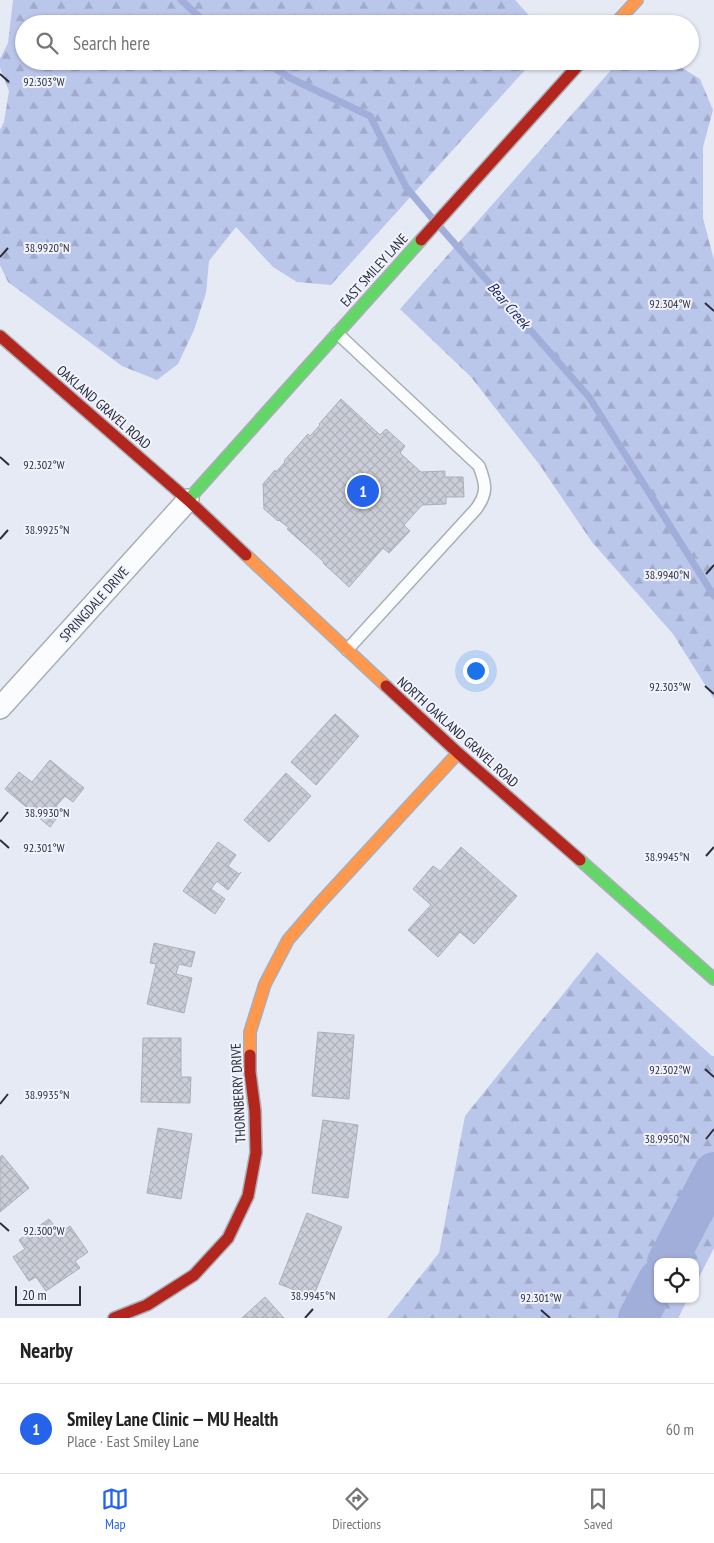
<!DOCTYPE html>
<meta charset="utf-8">
<style>
body{margin:0;font-family:"PT Sans Narrow",sans-serif;background:#f2f2f2;color:#222}
.controls{position:absolute;right:15px;bottom:15px;display:grid;overflow:hidden;border-radius:10px;box-shadow:0 1px 4px #0004}
.controls button{width:45px;height:45px;display:grid;place-items:center;padding:0;border:0;border-bottom:1px solid #e0e0e0;background:#fff;color:#222;font:25px sans-serif}
.scale{position:absolute;left:15px;bottom:12px;width:66px;box-sizing:border-box;padding-left:5px;border:2px solid #2b2e38;border-top:0;font-size:14px;line-height:18px;white-space:nowrap;color:#2b2e38;-webkit-text-stroke:4px #f0f3fe;paint-order:stroke}
.you{position:absolute;left:475px;top:670px;width:18px;height:18px;margin:-12px;border:4px solid #fff;border-radius:50%;background:#1a73e8;box-shadow:0 0 0 8px #1a73e833}
.badge{display:grid;place-items:center;width:32px;height:32px;border-radius:50%;background:#2563eb;color:#fff;font-size:16px;font-weight:700}
.pin{position:absolute;translate:-50% -50%;border:2px solid #fff;box-shadow:0 1px 5px #0006}
.list{margin:0;padding:0;list-style:none}
h2{display:flex;justify-content:space-between;align-items:center;height:65px;margin:0;padding:0 20px;font-size:21px}
h2 small{font-size:16px;font-weight:400;color:#767676}
.list li{display:grid;grid-template-columns:32px 1fr auto;gap:15px;align-items:center;box-sizing:border-box;height:90px;padding:0 20px;border-top:1px solid #e0e0e0}
.list b{display:block;font-size:19px;white-space:nowrap}
.list p{margin:0;font-size:16px;white-space:nowrap;color:#767676}
.list em{font-size:16px;font-style:normal;color:#767676}
.icon{flex:none;width:28px;height:28px;fill:none;stroke:currentColor;stroke-width:2;stroke-linecap:round;stroke-linejoin:round}
.map{position:relative;flex:none;width:714px;height:1318px;overflow:hidden}
.search{position:absolute;background:#fff;box-shadow:0 1px 4px #0004;left:15px;right:15px;top:15px;height:55px;display:flex;align-items:center;gap:12px;box-sizing:border-box;padding:0 18px;border-radius:28px;color:#767676;font-size:19px}
.sheet{height:155px;background:#fff}
nav{display:flex;justify-content:space-around;align-items:center;box-sizing:border-box;height:70px;border-top:1px solid #e0e0e0;background:#fff;font-size:14px;color:#767676}
nav a{display:grid;justify-items:center;gap:2px}
nav .on{color:#2563eb}
.map>svg:first-child{display:block}
.forest{fill:url(#forest-firs)}
.lines{fill:none;stroke-linecap:round;stroke-linejoin:round}
.stream{stroke:#a2aeda;stroke-width:7}
.river{stroke:#a2aeda;stroke-width:40}
.building{fill:url(#building-cross-hatch);stroke:#abafb8}
.lane-casing{stroke:#aaaeb7;stroke-width:14}
.street-casing{stroke:#aaaeb7;stroke-width:24}
.fast-casing{stroke:#aaaeb7;stroke-width:14}
.slow-casing{stroke:#aaaeb7;stroke-width:14}
.jam-casing{stroke:#aaaeb7;stroke-width:14}
.lane{stroke:#fbfcfe;stroke-width:11}
.street{stroke:#fbfcfe;stroke-width:21}
.fast{stroke:#63d668;stroke-width:11}
.slow{stroke:#ff974d;stroke-width:11}
.jam{stroke:#b3261e;stroke-width:11}
.ticks{fill:none;stroke:#2b2e38;stroke-width:2}
.labels{text-anchor:middle;dominant-baseline:central;stroke-width:4;stroke-linejoin:round;paint-order:stroke}
.street-label{font-size:14px;fill:#2b2e38;stroke:#f0f3fe}
.water-label{font-size:15px;font-style:italic;fill:#21286c;stroke:#f0f3fe}
.ticks-label{font-size:12px;text-anchor:middle;fill:#2b2e38;stroke:#f0f3fe;stroke-width:4;stroke-linejoin:round;paint-order:stroke}
</style>
<div class="map">
<svg width="714" height="1318" viewBox="0 0 714 1318">
<defs>
<pattern id="forest-firs" width="22" height="20" patternUnits="userSpaceOnUse" patternTransform="scale(1.25)"><rect width="22" height="20" fill="#bbc6eb"/><path d="M5 1l3.5 6h-7zM16 11l3.5 6h-7z" fill="#a1aaca"/></pattern>
<pattern id="building-cross-hatch" width="8" height="8" patternUnits="userSpaceOnUse" patternTransform="scale(1.25)"><rect width="8" height="8" fill="#cbced8"/><path d="M0 0l8 8M0 8l8-8" fill="none" stroke="#aeb1ba"/></pattern>
</defs>
<rect width="100%" height="100%" fill="#e5eaf5"/>
<path class="forest" d="M13 0H515L537 24H24V61H533L331 285 297 282 273 267 236 227 209 261 206 293 194 330 178 364 157 380 122 366 8 282 0 265V130L4 122 9 91 0 68V59L8 43Z
M619 61H671L700 79 713 110 703 147V218L714 260V699L673 634 592 542 539 464 471 377 400 309Z
M597 952 712 1056H714V1248L695 1285V1262H658V1299H688L678 1318H387L439 1253 465 1116Z"/>
<g class="lines">
<path class="stream" d="M181 0 207 24
M263 61 290 78 370 116 406 187 432 218
M441 228 589 397 714 596"/>
<path class="river" d="M667 1262 714 1172
M638 1318 658 1280"/>
</g>
<path class="building" d="M341 399 380 435 386 429 405 446 400 453 421 472 445 471V477H463L464 497H446V504L422 505 404 525 410 531 389 553 383 548 349 587 323 563 324 562 287 529 289 528 279 520 278 521 264 509 263 484 275 470 276 472 285 462 284 461 308 434 310 436 320 425 319 424Z
M335 714 359 736 316 785 291 762Z
M50 760 84 788 73 802 65 796 56 806 62 811 50 827 5 789 19 772 32 782Z
M286 773 311 796 269 842 244 820Z
M218 842 236 855 228 866 239 874 241 872 228 890 217 881 211 889 225 899 215 914 183 891Z
M461 847 517 896 474 944 460 932 438 957 408 930 431 905 413 889 433 866 440 871Z
M154 943 195 952 191 967 179 964 176 974 192 978 184 1013 147 1004 156 964 150 963Z
M318 1032 354 1035 349 1099 312 1096Z
M143 1038H181V1077H191L190 1103 141 1102Z
M323 1120 358 1125 348 1198 312 1193Z
M158 1128 192 1134 181 1199 147 1193Z
M2 1155 29 1188 0 1212V1157Z
M307 1213 342 1227 313 1297 279 1284Z
M49 1219 60 1233 70 1226 88 1252 75 1261 80 1268 46 1291 36 1277 29 1281 13 1257 25 1249 19 1240Z
M265 1297 284 1318H242Z"/>
<g class="lines">
<defs>
<path id="lane" d="M337 333 479 466C486 484 488 493 476 509L347 650"/>
<path id="street" d="M0 708 188 500"/>
<path id="fast" d="M188 500 421 240
M580 860 714 979"/>
<path id="slow" d="M615 24 637 0
M246 555 386 686
M250 1055V1032L265 984 288 940 319 904 458 753"/>
<path id="jam" d="M421 240 582 61
M0 336 188 500 246 555
M386 686 458 753 580 860
M114 1318 147 1305 194 1275 228 1238 248 1196 256 1153 255 1111 250 1072V1055"/>
</defs>
<use href="#lane" class="lane-casing"/>
<use href="#street" class="street-casing"/>
<use href="#fast" class="fast-casing"/>
<use href="#slow" class="slow-casing"/>
<use href="#jam" class="jam-casing"/>
<use href="#lane" class="lane"/>
<use href="#street" class="street"/>
<use href="#fast" class="fast"/>
<use href="#slow" class="slow"/>
<use href="#jam" class="jam"/>
</g>
<path class="ticks" d="M0 74 9 82M0 257 8 248M705 303 714 311M0 457 9 465M0 539 8 530M706 574 714 565M705 686 714 694M0 822 8 812M0 840 9 848M706 856 714 847M705 1069 714 1077M0 1104 8 1094M706 1139 714 1129M0 1223 9 1231M541 1310 550 1318M305 1318 313 1309"/>
<g class="labels">
<g class="street-label">
<text transform="translate(374 270) rotate(-48)">EAST SMILEY LANE</text>
<text transform="translate(104 407) rotate(41)">OAKLAND GRAVEL ROAD</text>
<text transform="translate(94 604) rotate(-48)">SPRINGDALE DRIVE</text>
<text transform="translate(458 732) rotate(42)">NORTH OAKLAND GRAVEL ROAD</text>
<text transform="translate(238 1093) rotate(-93)">THORNBERRY DRIVE</text>
</g>
<g class="water-label">
<text transform="translate(509 305) rotate(49)">Bear Creek</text>
</g>
</g>
<g class="ticks-label">
<text x="44" y="86">92.303°W</text>
<text x="47" y="252">38.9920°N</text>
<text x="670" y="308">92.304°W</text>
<text x="44" y="469">92.302°W</text>
<text x="47" y="534">38.9925°N</text>
<text x="667" y="579">38.9940°N</text>
<text x="670" y="691">92.303°W</text>
<text x="47" y="817">38.9930°N</text>
<text x="44" y="852">92.301°W</text>
<text x="667" y="861">38.9945°N</text>
<text x="670" y="1074">92.302°W</text>
<text x="47" y="1099">38.9935°N</text>
<text x="667" y="1143">38.9950°N</text>
<text x="44" y="1235">92.300°W</text>
<text x="313" y="1300">38.9945°N</text>
<text x="541" y="1302">92.301°W</text>
</g>
</svg>
<div class="controls">
<button><svg class="icon" aria-label="locate" viewBox="0 0 24 24"><circle cx="12" cy="12" r="6"/><path d="M12 2v4M12 18v4M2 12h4M18 12h4"/></svg></button>
</div>
<div class="scale">20 m</div>
<div class="you"></div>
<div class="pin badge" style="left:363px;top:491px">1</div>
<div class="search"><svg class="icon" aria-label="search" viewBox="0 0 24 24"><circle cx="10" cy="10" r="6"/><path d="M15 15l6 6"/></svg>Search here</div>
</div>
<section class="sheet">
<h2>Nearby<small></small></h2>
<ul class="list">
<li><span class="badge">1</span><div><b>Smiley Lane Clinic — MU Health</b><p>Place · East Smiley Lane</p></div><em>60 m</em></li>
</ul>
</section>
<nav>
<a class="on"><svg class="icon" aria-label="map" viewBox="0 0 24 24"><path d="M3 6l6-2 6 2 6-2v14l-6 2-6-2-6 2zM9 4v14M15 6v14"/></svg>Map</a>
<a><svg class="icon" aria-label="directions" viewBox="0 0 24 24"><path d="M12 3l9 9-9 9-9-9zM9 14v-3h6M13 9l2 2-2 2"/></svg>Directions</a>
<a><svg class="icon" aria-label="saved" viewBox="0 0 24 24"><path d="M7 4h10v16l-5-4-5 4z"/></svg>Saved</a>
</nav>
